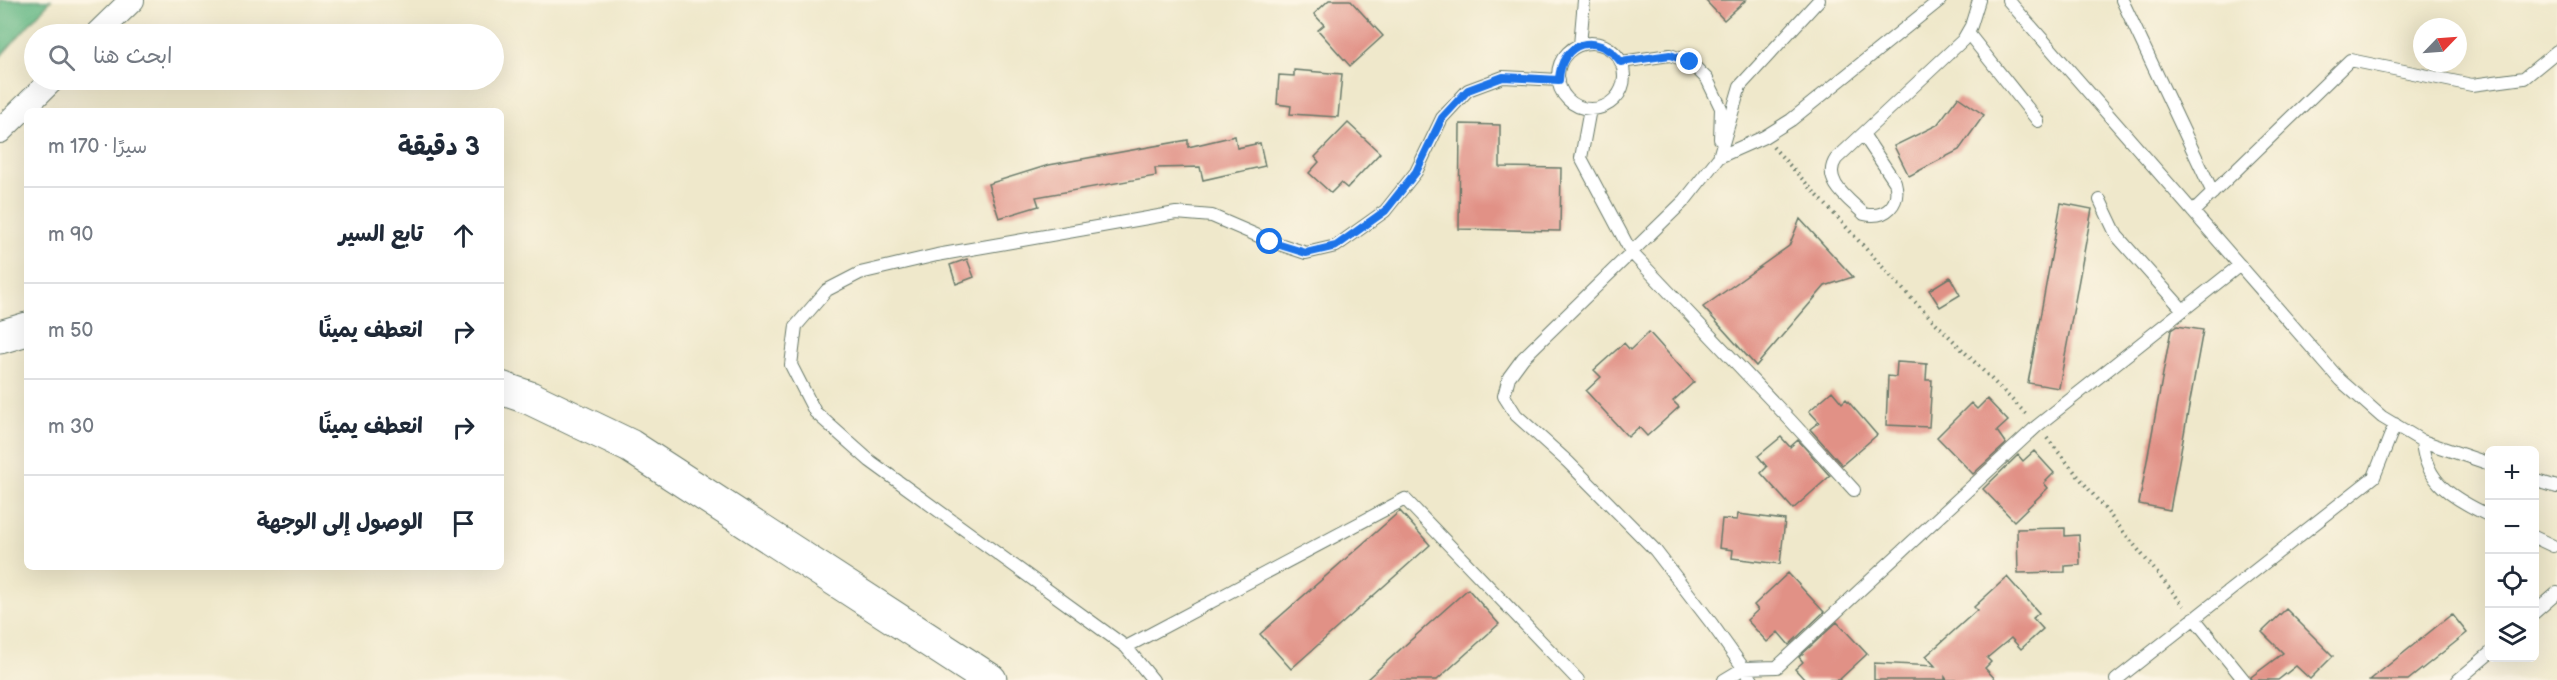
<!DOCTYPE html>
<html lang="ar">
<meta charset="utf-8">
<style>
body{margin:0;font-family:"Balsamiq Sans","Playpen Sans Arabic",sans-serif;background:#f2f2f3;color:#1f2937;direction:rtl}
.controls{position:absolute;right:18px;bottom:18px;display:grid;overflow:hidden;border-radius:9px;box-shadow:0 6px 24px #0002}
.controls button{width:54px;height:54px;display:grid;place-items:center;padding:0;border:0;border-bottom:2px solid #e0e1e3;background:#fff;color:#1f2937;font:30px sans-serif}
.compass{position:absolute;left:2413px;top:18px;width:54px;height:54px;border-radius:50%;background:#fff;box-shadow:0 6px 24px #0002;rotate:65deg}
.stop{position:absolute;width:18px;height:18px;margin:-14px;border:4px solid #1a73e8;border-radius:50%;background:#fff}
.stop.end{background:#1a73e8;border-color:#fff;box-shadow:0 2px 6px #0008}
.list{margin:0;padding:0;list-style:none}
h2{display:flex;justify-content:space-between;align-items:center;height:78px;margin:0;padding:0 24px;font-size:26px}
h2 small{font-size:20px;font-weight:400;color:#747a83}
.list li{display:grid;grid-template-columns:39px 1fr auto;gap:18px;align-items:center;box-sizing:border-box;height:96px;padding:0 24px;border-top:2px solid #e0e1e3}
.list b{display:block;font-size:22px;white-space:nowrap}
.list em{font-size:20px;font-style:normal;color:#747a83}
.icon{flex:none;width:33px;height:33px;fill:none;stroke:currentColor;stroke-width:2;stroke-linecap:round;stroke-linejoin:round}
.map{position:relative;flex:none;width:2557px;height:680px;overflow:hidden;direction:ltr}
.search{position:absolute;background:#fff;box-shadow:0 6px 24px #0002;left:24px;top:24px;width:480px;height:66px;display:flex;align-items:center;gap:15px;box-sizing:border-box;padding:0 21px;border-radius:33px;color:#747a83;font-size:22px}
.panel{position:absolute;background:#fff;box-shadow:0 6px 24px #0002;left:24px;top:108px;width:480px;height:462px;border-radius:9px;direction:rtl}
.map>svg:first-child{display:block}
.forest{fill:#65b885;stroke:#427a5c;stroke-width:1.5}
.building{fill:#e19186}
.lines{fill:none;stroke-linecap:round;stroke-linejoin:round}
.lane-casing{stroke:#687969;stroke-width:14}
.street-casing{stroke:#687969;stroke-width:26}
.secondary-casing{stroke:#687969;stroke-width:35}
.path{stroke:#687969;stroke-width:4;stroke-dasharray:1.5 4.5;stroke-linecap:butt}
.lane{stroke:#fff;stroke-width:12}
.street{stroke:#fff;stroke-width:24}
.secondary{stroke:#fff;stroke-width:33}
.route{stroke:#1a73e8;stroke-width:8}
</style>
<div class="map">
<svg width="2557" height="680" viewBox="0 0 2557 680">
<rect width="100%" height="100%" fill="#fcf5e5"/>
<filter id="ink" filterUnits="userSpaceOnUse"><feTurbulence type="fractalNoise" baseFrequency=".0167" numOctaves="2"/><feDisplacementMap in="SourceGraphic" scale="12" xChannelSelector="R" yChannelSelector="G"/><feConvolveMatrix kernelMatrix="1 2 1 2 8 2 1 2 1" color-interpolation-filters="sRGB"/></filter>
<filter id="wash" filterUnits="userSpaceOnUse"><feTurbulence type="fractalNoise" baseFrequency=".008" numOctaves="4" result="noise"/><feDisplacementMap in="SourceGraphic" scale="24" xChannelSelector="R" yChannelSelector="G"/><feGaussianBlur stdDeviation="1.35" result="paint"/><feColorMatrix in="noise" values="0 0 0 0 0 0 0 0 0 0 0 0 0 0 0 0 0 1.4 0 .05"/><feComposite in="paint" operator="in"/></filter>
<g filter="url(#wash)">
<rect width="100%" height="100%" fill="#efe8cb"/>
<path class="forest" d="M0 0H51L0 57Z"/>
<g id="blocks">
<path class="building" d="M1329 0H1350L1383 36 1350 66 1318 30 1324 25 1314 14Z
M1705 0H1746L1724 20Z
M1294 70 1342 74 1338 117 1290 114 1291 106 1277 104 1279 75 1294 76Z
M1958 97 1984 115 1959 150 1909 176 1894 146 1937 125Z
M1348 123 1380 153 1347 188 1341 183 1331 193 1309 173 1319 162 1315 157Z
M1460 124 1500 125V167L1561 168 1560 231 1459 229Z
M1235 136 1237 148 1260 143 1265 166 1203 180 1200 167 1155 168 1156 176 1036 197 1039 206 999 218 988 184 1049 165 1188 140V147Z
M2061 203 2092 209 2059 388 2028 383Z
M1800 219 1853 277 1825 286 1756 366 1703 307 1789 246Z
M967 259 974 277 956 284 950 265Z
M1950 277 1960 295 1940 307 1929 290Z
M2177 326 2203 330 2170 510 2139 504 2171 330Z
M1649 332 1694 382 1673 401 1679 407 1647 436 1639 427 1628 437 1586 391 1601 377 1594 370 1624 343 1630 350Z
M1897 362 1927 364 1926 380H1932L1929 427 1886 425 1888 376 1896 377Z
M1832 391 1842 403 1846 399 1877 435 1842 465 1810 429 1819 422 1809 411Z
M1987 399 2008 421 1997 431 2006 444 1973 474 1937 437 1971 403 1977 409Z
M1781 437 1790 447 1798 440 1830 476 1793 509 1761 473 1767 467 1758 456Z
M2034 451 2054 473 2044 483 2048 488 2014 521 1983 489 2018 455 2023 461Z
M1400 511 1430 545 1291 669 1260 634Z
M1738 514 1785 520 1780 564 1732 558 1733 550 1719 548 1722 519 1737 520Z
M2065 528V536L2079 535 2080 565 2065 566V572L2018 573 2017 529Z
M1788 573 1824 612 1789 645 1778 632 1767 642 1747 620 1758 610 1754 605Z
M2007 577 2039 613 2033 618 2043 629 2021 649 2011 638 1987 658 1991 662 1985 668 1996 680H1947L1945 677V680H1874V663L1935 666 1926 656 1977 610 1974 607Z
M1468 589 1499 624 1437 680H1366Z
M2286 609 2333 656 2310 679 2296 666 2278 680H2252L2251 677 2283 653 2262 632Z
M2452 614 2467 633 2408 680H2370Z
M1837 622 1867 654 1839 680H1805L1795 669 1803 662 1799 657Z"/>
</g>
</g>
<g filter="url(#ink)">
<use href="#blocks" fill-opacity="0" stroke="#687969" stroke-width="1.5"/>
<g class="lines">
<defs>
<path id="lane" d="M2008 0 2340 380 2382 417 2422 441 2490 464
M2122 0 2213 193
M1968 33 2038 121
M1558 76a33 33 0 1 1 66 0a33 33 0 1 1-66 0Z
M1580 45 1584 0
M1621 62 1670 55 1690 62 1707 79 1721 108 1720 139
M1590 109 1581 158 1631 252 1792 422 1854 490
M1863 134 1895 182C1901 204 1886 219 1864 214 1850 200 1821 181 1836 159L1963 40 1971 26 1979 0
M1719 157 1740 86 1819 0
M2100 200 2117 236 2183 310
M2193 212 2350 60 2472 85 2524 78 2557 51
M2422 441C2425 483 2454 499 2490 516
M2534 480 2557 487
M2534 537 2553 546
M2534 613 2557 593
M2194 618 2244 680
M1126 647 1405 499 1578 680
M1153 680 1126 647 870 461 815 412 791 365 796 326 827 290 860 273 937 255 1176 213 1212 216 1270 241 1306 253 1336 246 1385 211 1416 172 1442 118 1468 90 1503 77 1559 80
M1724 680 1744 668 1777 667 2037 426 2240 265
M1752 680 1712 624 1655 550 1568 462 1516 415 1504 396 1509 377 1523 358 1685 200 1719 157 1764 137 1791 120 1940 0
M2116 680 2374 477 2395 424
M2458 680 2490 653"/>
<path id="street" d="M97 34 132 0
M0 131 52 80"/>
<path id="secondary" d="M0 337 27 329
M501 388 530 398 630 446 990 680"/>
</defs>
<use href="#lane" class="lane-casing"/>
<use href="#street" class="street-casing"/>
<use href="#secondary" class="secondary-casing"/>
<path class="path" d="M1773 147 1911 298 2028 416
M2047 438 2184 606"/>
<use href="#lane" class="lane"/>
<use href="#street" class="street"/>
<use href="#secondary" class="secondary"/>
</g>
</g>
<g class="lines" filter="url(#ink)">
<path class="route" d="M1270 242 1306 253 1336 246 1385 211 1416 172 1442 118 1468 90 1503 77 1559 80C1561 41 1597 31 1621 62L1670 55 1690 62"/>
</g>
</svg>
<div class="controls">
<button>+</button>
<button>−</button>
<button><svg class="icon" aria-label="locate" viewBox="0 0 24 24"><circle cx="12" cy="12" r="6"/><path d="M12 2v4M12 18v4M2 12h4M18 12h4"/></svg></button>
<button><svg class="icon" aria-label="layers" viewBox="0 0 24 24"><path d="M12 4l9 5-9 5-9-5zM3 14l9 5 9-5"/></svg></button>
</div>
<svg class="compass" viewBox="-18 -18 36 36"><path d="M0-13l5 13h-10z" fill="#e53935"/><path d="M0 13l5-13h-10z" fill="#747a83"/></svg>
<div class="stop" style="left:1270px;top:242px"></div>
<div class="stop end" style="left:1690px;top:62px"></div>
<div class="search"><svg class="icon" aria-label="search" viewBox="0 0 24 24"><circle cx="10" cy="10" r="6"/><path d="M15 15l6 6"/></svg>ابحث هنا</div>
<section class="panel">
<h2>3 دقيقة<small>سيرًا · 170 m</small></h2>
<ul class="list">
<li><svg class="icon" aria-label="ahead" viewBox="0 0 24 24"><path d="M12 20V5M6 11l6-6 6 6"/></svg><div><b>تابع السير</b></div><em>90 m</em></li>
<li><svg class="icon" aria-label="right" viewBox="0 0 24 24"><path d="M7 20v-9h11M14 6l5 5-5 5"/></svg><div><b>انعطف يمينًا</b></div><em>50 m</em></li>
<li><svg class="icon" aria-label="right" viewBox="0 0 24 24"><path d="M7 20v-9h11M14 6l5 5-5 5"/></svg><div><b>انعطف يمينًا</b></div><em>30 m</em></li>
<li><svg class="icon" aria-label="arrive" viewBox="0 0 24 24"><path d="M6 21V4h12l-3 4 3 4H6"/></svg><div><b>الوصول إلى الوجهة</b></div></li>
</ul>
</section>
</div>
